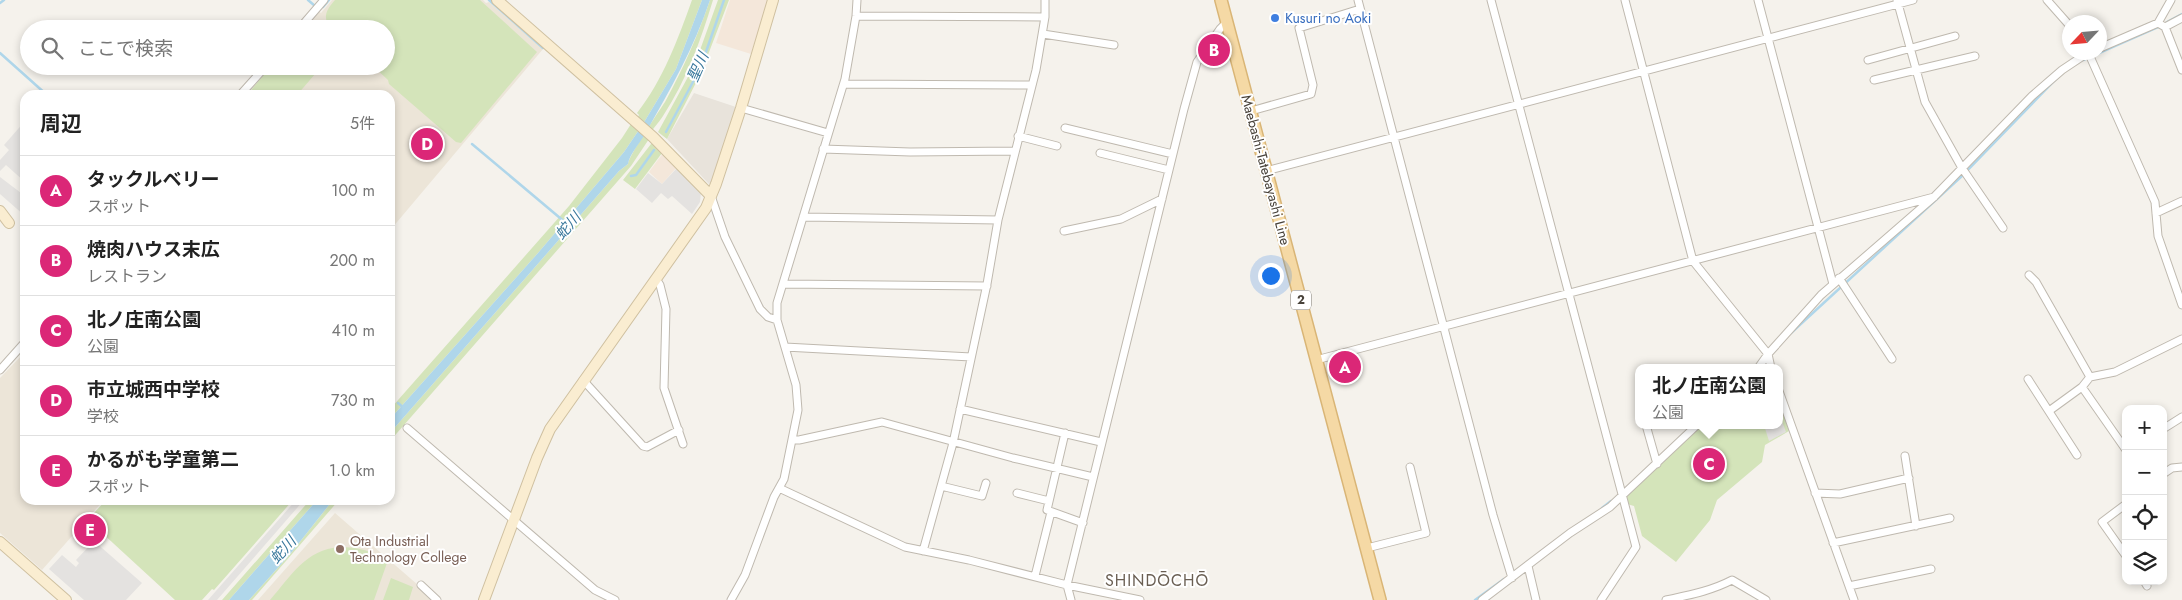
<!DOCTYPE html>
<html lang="ja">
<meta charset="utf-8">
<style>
body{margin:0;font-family:Jost,"Noto Sans JP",sans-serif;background:#f2f2f2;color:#222}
.controls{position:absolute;right:15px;bottom:15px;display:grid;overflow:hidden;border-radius:10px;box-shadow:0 2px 8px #0003}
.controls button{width:45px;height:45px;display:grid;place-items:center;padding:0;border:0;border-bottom:1px solid #e0e0e0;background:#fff;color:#222;font:25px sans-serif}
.compass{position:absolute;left:2062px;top:15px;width:45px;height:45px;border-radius:50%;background:#fff;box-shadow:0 2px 8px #0003;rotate:244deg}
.you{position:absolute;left:1270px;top:275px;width:18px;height:18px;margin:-12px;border:4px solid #fff;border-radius:50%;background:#1a73e8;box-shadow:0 0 0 8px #1a73e833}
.badge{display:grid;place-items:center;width:32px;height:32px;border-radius:50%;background:#db2777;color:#fff;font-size:16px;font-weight:700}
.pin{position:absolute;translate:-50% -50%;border:2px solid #fff;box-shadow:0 1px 5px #0006}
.popup{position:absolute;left:1635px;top:364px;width:148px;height:65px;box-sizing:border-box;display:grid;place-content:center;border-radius:10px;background:#fff;filter:drop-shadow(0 1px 4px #0005);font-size:16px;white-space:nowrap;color:#767676}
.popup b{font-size:19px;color:#222}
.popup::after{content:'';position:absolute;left:50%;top:100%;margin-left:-10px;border:10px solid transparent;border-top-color:#fff}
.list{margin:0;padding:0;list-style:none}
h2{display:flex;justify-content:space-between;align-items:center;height:65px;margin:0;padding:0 20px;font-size:21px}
h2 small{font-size:16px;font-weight:400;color:#767676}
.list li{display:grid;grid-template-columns:32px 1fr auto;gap:15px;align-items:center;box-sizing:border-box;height:70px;padding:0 20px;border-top:1px solid #e0e0e0}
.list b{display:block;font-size:19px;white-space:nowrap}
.list p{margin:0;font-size:16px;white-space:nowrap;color:#767676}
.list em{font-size:16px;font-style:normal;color:#767676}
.icon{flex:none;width:28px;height:28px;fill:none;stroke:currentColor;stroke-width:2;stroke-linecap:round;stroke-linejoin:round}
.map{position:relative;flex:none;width:2182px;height:600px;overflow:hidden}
.search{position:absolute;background:#fff;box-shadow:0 2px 8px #0003;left:20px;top:20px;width:375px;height:55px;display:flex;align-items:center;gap:12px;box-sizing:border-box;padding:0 18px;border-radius:28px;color:#767676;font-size:19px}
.panel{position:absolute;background:#fff;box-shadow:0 2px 8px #0003;left:20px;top:90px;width:375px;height:415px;border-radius:15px}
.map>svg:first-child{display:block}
.residential{fill:#e8e3db}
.commercial{fill:#f4e7da}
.education{fill:#ece5d8}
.green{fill:#d4e4ba}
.parking{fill:#e4e2e0}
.water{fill:#afd6ea}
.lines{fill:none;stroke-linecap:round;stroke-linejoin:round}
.stream{stroke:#afd6ea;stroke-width:2.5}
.street-casing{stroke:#bfb9af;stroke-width:9}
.secondary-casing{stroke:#cfc0a0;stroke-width:12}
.primary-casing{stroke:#d9b576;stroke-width:14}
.street{stroke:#fff;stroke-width:7}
.secondary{stroke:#faedd1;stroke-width:10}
.primary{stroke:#f5d9a5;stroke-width:11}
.shop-dot{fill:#3f7fe0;stroke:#fff;stroke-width:2}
.education-dot{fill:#8d6e63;stroke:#fff;stroke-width:2}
.labels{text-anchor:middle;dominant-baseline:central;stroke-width:4;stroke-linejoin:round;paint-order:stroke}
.shield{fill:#fff;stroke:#7f7b75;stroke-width:1}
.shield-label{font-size:12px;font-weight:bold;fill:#48423a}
.shop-label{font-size:14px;fill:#366cbe;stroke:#fff;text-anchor:start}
.street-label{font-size:14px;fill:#48423a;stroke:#fff}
.education-label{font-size:14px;fill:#785e54;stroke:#fff;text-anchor:start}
.water-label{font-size:15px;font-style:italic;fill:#39789c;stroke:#fff}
.quarter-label{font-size:16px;letter-spacing:1px;fill:#6a5f53;stroke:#fff}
</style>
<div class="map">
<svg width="2182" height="600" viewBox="0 0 2182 600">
<rect width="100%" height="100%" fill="#f5f2ec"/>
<path class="residential" d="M694 93 736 107 711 183 709 184 667 139Z"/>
<path class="commercial" d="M730 0H768L751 54 716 43Z
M663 153 677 167 662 184 649 172Z"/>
<path class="education" d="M332 0H483L486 3 489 2 543 49 392 228H390V95H247L271 66H386V29H304L318 11 321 13Z
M25 352V500H104L42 570 0 533V378Z
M335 513 418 585 433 600H258Z"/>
<path class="green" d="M335 0H480L537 52 461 143 456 142 389 84 388 80 373 66H386V29H331C322 18 326 10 335 0Z
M692 0H702L676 69 643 124 624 152 538 253 390 419V413L393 410 391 408 569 206 622 138 631 124H633L639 115 637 113C663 80 678 39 692 0Z
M710 0H713C701 40 686 81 663 116 658 124 652 129 648 137L649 139 631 166 390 441V433L619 171 628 164C628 157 659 111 665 102 683 69 698 35 710 0Z
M718 0H729L701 73 667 139 658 132 695 64Z
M271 66H322L297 95H247Z
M654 143 662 153 635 189 623 180 651 144Z
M1779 401 1789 431 1765 445 1762 462 1717 500 1710 520 1676 562 1642 536 1634 506 1627 504 1626 496 1702 425H1779Z
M106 500H293L214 590 212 589 202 600H175L101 532 106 526 93 514Z
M310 500H317L229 600H222Z
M333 500H339L252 600H249L291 553Z
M340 547C357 547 374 550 387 563L374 600H270C292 575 305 550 340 547Z
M391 578 413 587 409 600H383Z"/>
<path class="parking" d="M25 121V182L6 165 0 171V160L9 150 4 145Z
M677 168 701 192 700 202 692 214 672 196 668 199 661 193 652 203 636 189 648 173 662 184Z
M0 177 25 196V216L0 194Z
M1779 413 1786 432 1769 441 1764 425H1779Z
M296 500H304L217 600H208Z
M94 541 142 583 126 600H84L49 569 62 555 76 567 79 563 76 560Z"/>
<path class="water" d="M702 0H710C694 48 670 90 645 134 640 143 629 155 628 164L619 171 390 433V419L538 253 624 152 643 124 676 69Z
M317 500H333L291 553 249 600H229Z"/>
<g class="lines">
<path class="stream" d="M308 0 315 6
M489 0 543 48
M0 3 4 0
M323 7 329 0
M2167 22 2182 14
M0 53 47 95
M2083 60 2158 27
M666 132 700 69 724 0
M472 144 566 223
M631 176 636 175 654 150
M1791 333 1963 175 2056 79
M390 396H391
M398 403 404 408
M1602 508 1611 501
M1475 600 1504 579"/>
<defs>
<path id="street" d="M1358 0 1493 515 1512 578
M1491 0 1636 547 1601 600
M1625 0 1693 261 1768 354 1771 368
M1758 0 1833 284
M1897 0 1925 102 1962 168 2003 228
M2047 0 2070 26
M856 16 1045 17
M2158 23 2171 0
M2165 27 2182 70
M299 29 324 0
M1043 34 1114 45
M2100 48 2158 23 2165 27 2182 18
M2088 52 2155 202 2158 236 2182 305
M1868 60 1955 36
M1874 80 1975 56
M844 84 1032 85
M240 95 266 66
M741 108 828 133
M1251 111 1311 94 1313 85 1299 28 1360 9
M1065 128 1173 154
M1018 136 1057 146
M823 149 910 152 1014 151
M1100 153 1169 170
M1266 171 1913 0
M711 196 725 237 760 309 768 317 777 320
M2156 213 2182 201
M803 217 998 220
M1064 231 1121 219 1162 199
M2029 275 2036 282 2090 377 2115 372 2182 339
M1839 278 1892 359
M656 279 660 285 666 309 664 388 683 444
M783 284 987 286
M785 347 971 357
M1316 360 1934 197
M1758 368 1768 354 1821 295 1934 197 2032 96 2062 70 2089 52
M0 370 25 342
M2028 379 2077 455
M583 380 643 446 647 447 679 430
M2082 387 2126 450
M1779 391 1854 600
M960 409 1101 442
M2049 411 2082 387 2090 377
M1646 425 1657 464
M407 428 595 590 615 600
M2163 429 2182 417
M1065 433 1047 510 1083 523
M792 440H799L882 422 1013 458 1093 477
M1905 456 1916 526
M2163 474 2172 468 2182 467
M941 486 982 496 986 483
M779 488 905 547 969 560 1067 585 1140 600
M1017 493 1049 501
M1815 493 1840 494 1909 478
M2126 504 2102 522 2126 556
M1833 543 1950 518
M1367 548 1426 533 1410 467
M923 551 953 443 987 284 998 220 1036 70 1045 17V0
M1528 566 1536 600
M1035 576 1051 512
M2144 581 2147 586
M421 585 437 600
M1849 586 1931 569
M731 600 745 575 774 497 784 479 798 410 796 385 777 320V303L845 79 856 16 857 0
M1071 600 1067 585 1184 109 1197 62 1220 29 1227 22
M1482 600 1570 533 1610 507 1697 425
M1666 600C1689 595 1711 591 1732 580L1766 600"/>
<path id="secondary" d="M497 0 653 137 711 196
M0 211 9 223
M0 542 66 600
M484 600 537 458 550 429 706 208 716 184 741 108 773 0"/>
<path id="primary" d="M1221 0 1380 600"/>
</defs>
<use href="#street" class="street-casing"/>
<use href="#secondary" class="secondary-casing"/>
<use href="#primary" class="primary-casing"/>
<use href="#street" class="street"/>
<use href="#secondary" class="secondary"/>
<use href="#primary" class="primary"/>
</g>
<circle class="shop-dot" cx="1275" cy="18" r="5"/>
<circle class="education-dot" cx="340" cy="549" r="5"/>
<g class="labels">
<rect class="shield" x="1291" y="290.5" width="20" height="19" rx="4"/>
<g class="shield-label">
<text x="1301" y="300">2</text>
</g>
<g class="shop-label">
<text x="1285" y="18">Kusuri no Aoki</text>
</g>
<g class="street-label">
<text transform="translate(1266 170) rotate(75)">Maebashi-Tatebayashi Line</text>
</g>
<g class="education-label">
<text x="350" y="541">Ota Industrial<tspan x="350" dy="16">Technology College</tspan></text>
</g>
<g class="water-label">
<text transform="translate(698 67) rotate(-66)">聖川</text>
<text transform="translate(568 226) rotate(-49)">蛇川</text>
<text transform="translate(283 550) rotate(-48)">蛇川</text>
</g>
<g class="quarter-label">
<text x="1157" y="580">SHINDŌCHŌ</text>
</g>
</g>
</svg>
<div class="controls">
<button>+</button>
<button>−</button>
<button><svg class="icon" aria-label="locate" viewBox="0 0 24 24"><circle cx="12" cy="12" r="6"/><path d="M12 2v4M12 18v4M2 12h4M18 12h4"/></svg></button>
<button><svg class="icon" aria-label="layers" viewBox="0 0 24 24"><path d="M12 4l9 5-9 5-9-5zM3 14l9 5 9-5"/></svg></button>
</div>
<svg class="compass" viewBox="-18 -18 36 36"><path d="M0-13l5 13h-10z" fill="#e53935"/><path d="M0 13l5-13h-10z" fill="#767676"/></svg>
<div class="you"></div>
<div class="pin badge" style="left:1345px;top:367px">A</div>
<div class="pin badge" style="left:1214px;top:50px">B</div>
<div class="pin badge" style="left:1709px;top:464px">C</div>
<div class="popup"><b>北ノ庄南公園</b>公園</div>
<div class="pin badge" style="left:427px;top:144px">D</div>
<div class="pin badge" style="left:90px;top:530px">E</div>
<div class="search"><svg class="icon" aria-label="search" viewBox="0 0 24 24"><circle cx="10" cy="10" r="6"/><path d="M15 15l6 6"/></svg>ここで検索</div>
<section class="panel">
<h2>周辺<small>5件</small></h2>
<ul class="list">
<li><span class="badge">A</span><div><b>タックルベリー</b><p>スポット</p></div><em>100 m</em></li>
<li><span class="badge">B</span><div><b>焼肉ハウス末広</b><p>レストラン</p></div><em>200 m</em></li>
<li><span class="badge">C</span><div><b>北ノ庄南公園</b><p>公園</p></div><em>410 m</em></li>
<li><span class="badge">D</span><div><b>市立城西中学校</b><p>学校</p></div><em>730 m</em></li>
<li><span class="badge">E</span><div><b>かるがも学童第二</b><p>スポット</p></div><em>1.0 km</em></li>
</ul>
</section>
</div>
